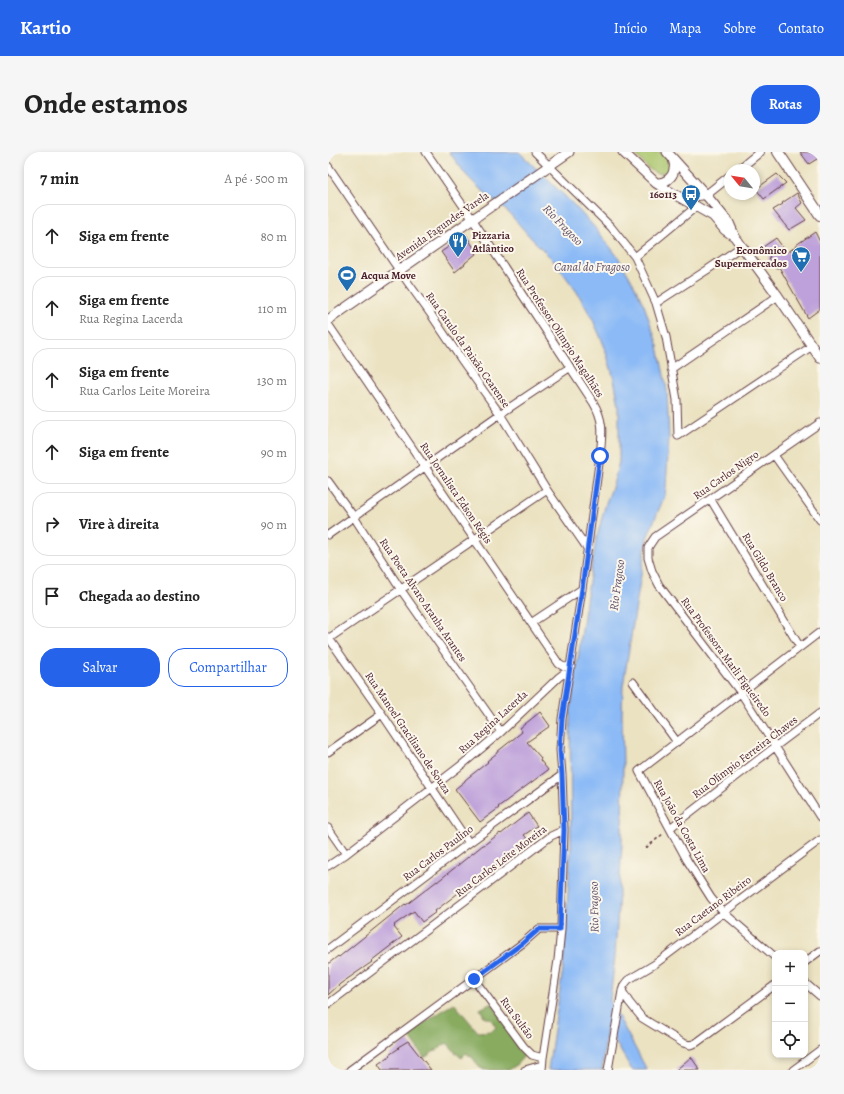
<!DOCTYPE html>
<html lang="pt">
<meta charset="utf-8">
<style>
body{margin:0;font-family:Alegreya,serif;background:#f6f6f6;color:#222}
.controls{position:absolute;right:12px;bottom:12px;display:grid;overflow:hidden;border-radius:8px;box-shadow:0 2px 6px #0003}
.controls button{width:36px;height:36px;display:grid;place-items:center;padding:0;border:0;border-bottom:1px solid #e0e0e0;background:#fff;color:#222;font:20px sans-serif}
.compass{position:absolute;left:396px;top:12px;width:36px;height:36px;border-radius:50%;background:#fff;box-shadow:0 2px 6px #0003;rotate:300deg}
.stop{position:absolute;width:12px;height:12px;margin:-9px;border:3px solid #2563eb;border-radius:50%;background:#fff}
.stop.end{background:#2563eb;border-color:#fff;box-shadow:0 1px 4px #0008}
.list{margin:0;padding:0;list-style:none}
h2{display:flex;justify-content:space-between;align-items:center;height:52px;margin:0;padding:0 16px;font-size:17px}
h2 small{font-size:13px;font-weight:400;color:#767676}
.list li{display:grid;grid-template-columns:26px 1fr auto;gap:12px;align-items:center;box-sizing:border-box;height:64px;margin:0 8px 8px;padding:0 8px;border:1px solid #e0e0e0;border-radius:16px}
.list b{display:block;font-size:15px;white-space:nowrap}
.list p{margin:0;font-size:13px;white-space:nowrap;color:#767676}
.list em{font-size:13px;font-style:normal;color:#767676}
.actions{display:flex;gap:8px;padding:12px 16px}
.actions a{flex:1;padding:9px 0;border:1px solid #2563eb;border-radius:16px;text-align:center;font-size:14px;color:#2563eb}
.actions .main{background:#2563eb;color:#fff}
.icon{flex:none;width:22px;height:22px;fill:none;stroke:currentColor;stroke-width:2;stroke-linecap:round;stroke-linejoin:round}
.map{position:relative;flex:none;width:492px;height:918px;overflow:hidden;border-radius:16px}
header{display:flex;align-items:center;gap:24px;box-sizing:border-box;height:56px;padding:0 20px;background:#2563eb;color:#fff}
header strong{font-size:19px}
nav{display:flex;gap:22px;margin-inline-start:auto;font-size:14px}
.intro{display:flex;align-items:center;justify-content:space-between;box-sizing:border-box;height:96px;padding:0 24px}
h1{margin:0;font-size:28px}
.button{padding:10px 18px;border-radius:16px;background:#2563eb;color:#fff;font-size:14px;font-weight:700}
main{display:flex;gap:24px;padding:0 24px}
aside{flex:1;background:#fff;border-radius:16px;box-shadow:0 2px 6px #0003}
.map>svg:first-child{display:block}
.green{fill:#abc66d;stroke:#7a724c}
.forest{fill:#88ab60;stroke:#696546}
.water{fill:#8bbaf6;stroke:#6a6c90}
.building{fill:#bea1da}
.lines{fill:none;stroke-linecap:round;stroke-linejoin:round}
.minor-casing{stroke:#623c42;stroke-width:9}
.tertiary-casing{stroke:#623c42;stroke-width:10}
.secondary-casing{stroke:#623c42;stroke-width:11}
.primary-casing{stroke:#623c42;stroke-width:12}
.path{stroke:#623c42;stroke-width:1.5;stroke-dasharray:3 3;stroke-linecap:butt}
.minor{stroke:#fff;stroke-width:7}
.tertiary{stroke:#fff;stroke-width:8}
.secondary{stroke:#fff;stroke-width:9}
.primary{stroke:#fff;stroke-width:10}
.route{stroke:#2563eb;stroke-width:5}
.labels{text-anchor:middle;dominant-baseline:central;stroke-width:4;stroke-linejoin:round;paint-order:stroke}
.poi-label{font-size:11px;font-weight:bold;fill:#4a1f2b;stroke:#fbf7ec;text-anchor:end}
.street-label{font-size:11px;fill:#4a1f2b;stroke:#fbf7ec}
.water-label{font-size:12px;font-style:italic;fill:#5e4e68;stroke:#fbf7ec}
</style>
<header>
<strong>Kartio</strong>
<nav><a>Início</a><a>Mapa</a><a>Sobre</a><a>Contato</a></nav>
</header>
<div class="intro"><h1>Onde estamos</h1><a class="button">Rotas</a></div>
<main>
<aside>
<h2>7 min<small>A pé · 500 m</small></h2>
<ul class="list">
<li><svg class="icon" aria-label="ahead" viewBox="0 0 24 24"><path d="M12 20V5M6 11l6-6 6 6"/></svg><div><b>Siga em frente</b></div><em>80 m</em></li>
<li><svg class="icon" aria-label="ahead" viewBox="0 0 24 24"><path d="M12 20V5M6 11l6-6 6 6"/></svg><div><b>Siga em frente</b><p>Rua Regina Lacerda</p></div><em>110 m</em></li>
<li><svg class="icon" aria-label="ahead" viewBox="0 0 24 24"><path d="M12 20V5M6 11l6-6 6 6"/></svg><div><b>Siga em frente</b><p>Rua Carlos Leite Moreira</p></div><em>130 m</em></li>
<li><svg class="icon" aria-label="ahead" viewBox="0 0 24 24"><path d="M12 20V5M6 11l6-6 6 6"/></svg><div><b>Siga em frente</b></div><em>90 m</em></li>
<li><svg class="icon" aria-label="right" viewBox="0 0 24 24"><path d="M7 20v-9h11M14 6l5 5-5 5"/></svg><div><b>Vire à direita</b></div><em>90 m</em></li>
<li><svg class="icon" aria-label="arrive" viewBox="0 0 24 24"><path d="M6 21V4h12l-3 4 3 4H6"/></svg><div><b>Chegada ao destino</b></div></li>
</ul>
<div class="actions"><a class="main">Salvar</a><a>Compartilhar</a></div>
</aside>
<div class="map">
<svg width="492" height="918" viewBox="0 0 492 918">
<rect width="100%" height="100%" fill="#fbf7ec"/>
<filter id="ink" filterUnits="userSpaceOnUse"><feTurbulence type="fractalNoise" baseFrequency=".025" numOctaves="2"/><feDisplacementMap in="SourceGraphic" scale="8" xChannelSelector="R" yChannelSelector="G"/><feConvolveMatrix kernelMatrix="1 2 1 2 8 2 1 2 1" color-interpolation-filters="sRGB"/></filter>
<filter id="wash" filterUnits="userSpaceOnUse"><feTurbulence type="fractalNoise" baseFrequency=".012" numOctaves="4" result="noise"/><feDisplacementMap in="SourceGraphic" scale="16" xChannelSelector="R" yChannelSelector="G"/><feGaussianBlur stdDeviation="0.9" result="paint"/><feColorMatrix in="noise" values="0 0 0 0 0 0 0 0 0 0 0 0 0 0 0 0 0 1.4 0 .05"/><feComposite in="paint" operator="in"/></filter>
<g filter="url(#wash)">
<rect width="100%" height="100%" fill="#ebe2c1"/>
<path class="green" d="M305 0H337L343 7 342 17C326 30 316 10 305 0Z"/>
<path class="forest" d="M126 851 150 880 164 879 168 875 162 866H157L152 857 164 851 198 902 187 914 181 918H156L151 915 145 906 138 901 133 906 119 891 96 906 80 882Z"/>
<path class="water" d="M121 0H191L245 52 269 78 290 105 304 129 316 153 330 194 339 238 341 286 338 336 337 343 319 386 295 534 294 563 295 613 294 693 287 804 282 849 319 918H304L279 876 274 918H220L235 817 243 694 242 562 260 436 268 388 278 351 285 333 291 310V253L286 227 276 193 264 166 249 140 227 110 204 87 181 61 150 35 139 24Z"/>
<g id="blocks">
<path class="building" d="M472 0H492V5L481 12Z
M449 22 458 31 436 47 428 37Z
M469 41 474 51 468 56 478 68 461 78 445 58 455 52 454 51Z
M487 80 492 90V157L480 166 451 115 448 117 440 106 442 105 435 95 448 86 459 101 468 94V93Z
M138 83 149 101 137 111V112L127 120 113 100Z
M212 560 222 574 199 590 213 606 212 608 220 618 170 655 171 656 152 670 127 637 137 629V628L160 610 159 609 169 601V600L194 580 192 576Z
M200 661 209 674 196 683 202 690 138 735 107 759 108 760 94 770 86 759 66 773 67 774 66 775 74 785 43 809 44 810 12 832 0 843V812L10 804 11 805 77 752 78 753 109 729V730L155 693H156L172 681 173 682Z
M80 889 103 918H54L50 912 62 904 61 903 71 896 70 895Z
M363 905 372 918H348Z"/>
</g>
</g>
<g filter="url(#ink)">
<use href="#blocks" fill-opacity="0" stroke="#623c42" stroke-width="1"/>
<g class="lines">
<defs>
<path id="minor" d="M98 0 145 68 265 250C277 270 274 283 272 304L254 437 234 567 232 598 234 623 236 678 233 777 230 808 215 906
M207 0 283 75 307 105 328 151 338 185 349 248 350 284
M0 14 71 118 104 164 135 210 172 262 219 338 259 396
M307 105 369 54
M328 151 379 118 414 94
M0 172 231 512 236 515 243 514
M343 217 450 144
M492 271 327 385 323 391 320 396V406L324 419 331 433 413 541 492 665
M350 284 484 194
M446 303 492 368
M0 329 26 365 73 438 173 580
M383 348 472 495
M0 383 172 262 241 216
M203 471 254 437
M0 485 54 562 141 691
M0 487 219 338
M305 530 349 590
M0 600 54 562
M0 676 18 702
M342 676 448 594 492 561
M0 714 18 702 136 611 173 580 231 525 235 522 241 524
M0 797 141 691 234 623
M447 805 395 760 383 746 359 708 311 619 492 480
M477 810 492 799
M146 827 196 895 204 903 215 906 214 918
M477 831 492 844
M294 839 301 850 314 866 355 891 362 893 368 891 447 833
M0 852 223 684 236 678
M22 918 195 791 211 777H233
M197 918 214 913
M280 918 294 839 296 833 300 828 327 812 492 688
M465 918 492 898"/>
<path id="tertiary" d="M410 18 432 0
M352 45H360L378 43 402 24"/>
<path id="secondary" d="M295 0 328 31 339 38 385 64 397 78 406 84
M339 0 378 43 401 71 407 85 450 144 492 206
M328 31C336 32 345 26 346 17 347 14 346 10 345 7
M0 168 241 0"/>
<path id="primary" d="M450 0 492 63"/>
</defs>
<use href="#minor" class="minor-casing"/>
<use href="#tertiary" class="tertiary-casing"/>
<use href="#secondary" class="secondary-casing"/>
<use href="#primary" class="primary-casing"/>
<path class="path" d="M318 696 336 681"/>
<use href="#minor" class="minor"/>
<use href="#tertiary" class="tertiary"/>
<use href="#secondary" class="secondary"/>
<use href="#primary" class="primary"/>
</g>
</g>
<g class="lines" filter="url(#ink)">
<path class="route" d="M146 827 195 791 211 777H232L236 678 234 623 232 598 234 567 254 437 272 304"/>
</g>
<defs>
<symbol id="bus-pin" viewBox="-11 -11 22 30"><path d="M0 17L-7.5 6A9.5 9.5 0 1 1 7.5 6Z" fill="#1f6fb2" stroke="#fbf7ec"/><path d="M-5-6H5V4H4V6H2V4H-2V6H-4V4H-5ZM-3.5-4V0h7V-4ZM-3.5 1.2v1.5H-2V1.2ZM2 1.2v1.5H3.5V1.2Z" fill="#fff"/></symbol>
<symbol id="restaurant-pin" viewBox="-11 -11 22 30"><path d="M0 17L-7.5 6A9.5 9.5 0 1 1 7.5 6Z" fill="#1f6fb2" stroke="#fbf7ec"/><path d="M-5-6h1v4h1v-4h1v4h1v-4h1v5L-1.5 .5V6h-2V.5L-5-1ZM5-6V6H3V1.5H1.5Q1.5-4 5-6Z" fill="#fff"/></symbol>
<symbol id="supermarket-pin" viewBox="-11 -11 22 30"><path d="M0 17L-7.5 6A9.5 9.5 0 1 1 7.5 6Z" fill="#1f6fb2" stroke="#fbf7ec"/><path d="M-6-5.5h2.5l.6 2H6L4.5 2H-2.5L-4.4-4H-6ZM-1.5 3.2a1.3 1.3 0 1 0 .1 0ZM3 3.2a1.3 1.3 0 1 0 .1 0Z" fill="#fff"/></symbol>
<symbol id="stadium-pin" viewBox="-11 -11 22 30"><path d="M0 17L-7.5 6A9.5 9.5 0 1 1 7.5 6Z" fill="#1f6fb2" stroke="#fbf7ec"/><path d="M0-5a6.5 5 0 1 0 0 10a6.5 5 0 1 0 0-10ZM-3.5-1.8h7v3.6h-7Z" fill="#fff"/></symbol>
</defs>
<g fill-rule="evenodd">
<use href="#bus-pin" x="352" y="31" width="22" height="30"/>
<use href="#restaurant-pin" x="119" y="78" width="22" height="30"/>
<use href="#supermarket-pin" x="462" y="93" width="22" height="30"/>
<use href="#stadium-pin" x="8" y="112" width="22" height="30"/>
</g>
<g class="labels">
<g class="poi-label">
<text x="349" y="42">160113</text>
<text x="144" y="83" text-anchor="start">Pizzaria<tspan x="144" dy="13">Atlântico</tspan></text>
<text x="459" y="98">Econômico<tspan x="459" dy="13">Supermercados</tspan></text>
<text x="33" y="123" text-anchor="start">Acqua Move</text>
</g>
<g class="street-label">
<text transform="translate(114 74) rotate(-35)">Avenida Fagundes Varela</text>
<text transform="translate(232 181) rotate(57)">Rua Professor Olímpio Magalhães</text>
<text transform="translate(140 198) rotate(55)">Rua Catulo da Paixão Cearense</text>
<text transform="translate(398 323) rotate(-35)">Rua Carlos Nigro</text>
<text transform="translate(128 341) rotate(56)">Rua Jornalista Edson Régis</text>
<text transform="translate(437 415) rotate(59)">Rua Gildo Branco</text>
<text transform="translate(95 448) rotate(56)">Rua Poeta Alvaro Aranha Arantes</text>
<text transform="translate(398 505) rotate(54)">Rua Professora Marli Figueiredo</text>
<text transform="translate(165 570) rotate(-42)">Rua Regina Lacerda</text>
<text transform="translate(80 581) rotate(56)">Rua Manoel Graciliano de Souza</text>
<text transform="translate(417 605) rotate(-37)">Rua Olímpio Ferreira Chaves</text>
<text transform="translate(354 674) rotate(61)">Rua João da Costa Lima</text>
<text transform="translate(110 701) rotate(-37)">Rua Carlos Paulino</text>
<text transform="translate(173 709) rotate(-37)">Rua Carlos Leite Moreira</text>
<text transform="translate(385 754) rotate(-37)">Rua Caetano Ribeiro</text>
<text transform="translate(189 866) rotate(54)">Rua Sultão</text>
</g>
<g class="water-label">
<text transform="translate(235 73) rotate(46)">Rio Fragoso</text>
<text x="264" y="115">Canal do Fragoso</text>
<text transform="translate(289 433) rotate(-82)">Rio Fragoso</text>
<text transform="translate(266 755) rotate(-91)">Rio Fragoso</text>
</g>
</g>
</svg>
<div class="controls">
<button>+</button>
<button>−</button>
<button><svg class="icon" aria-label="locate" viewBox="0 0 24 24"><circle cx="12" cy="12" r="6"/><path d="M12 2v4M12 18v4M2 12h4M18 12h4"/></svg></button>
</div>
<svg class="compass" viewBox="-18 -18 36 36"><path d="M0-13l5 13h-10z" fill="#e53935"/><path d="M0 13l5-13h-10z" fill="#767676"/></svg>
<div class="stop" style="left:272px;top:304px"></div>
<div class="stop end" style="left:146px;top:827px"></div>
</div>
</main>
